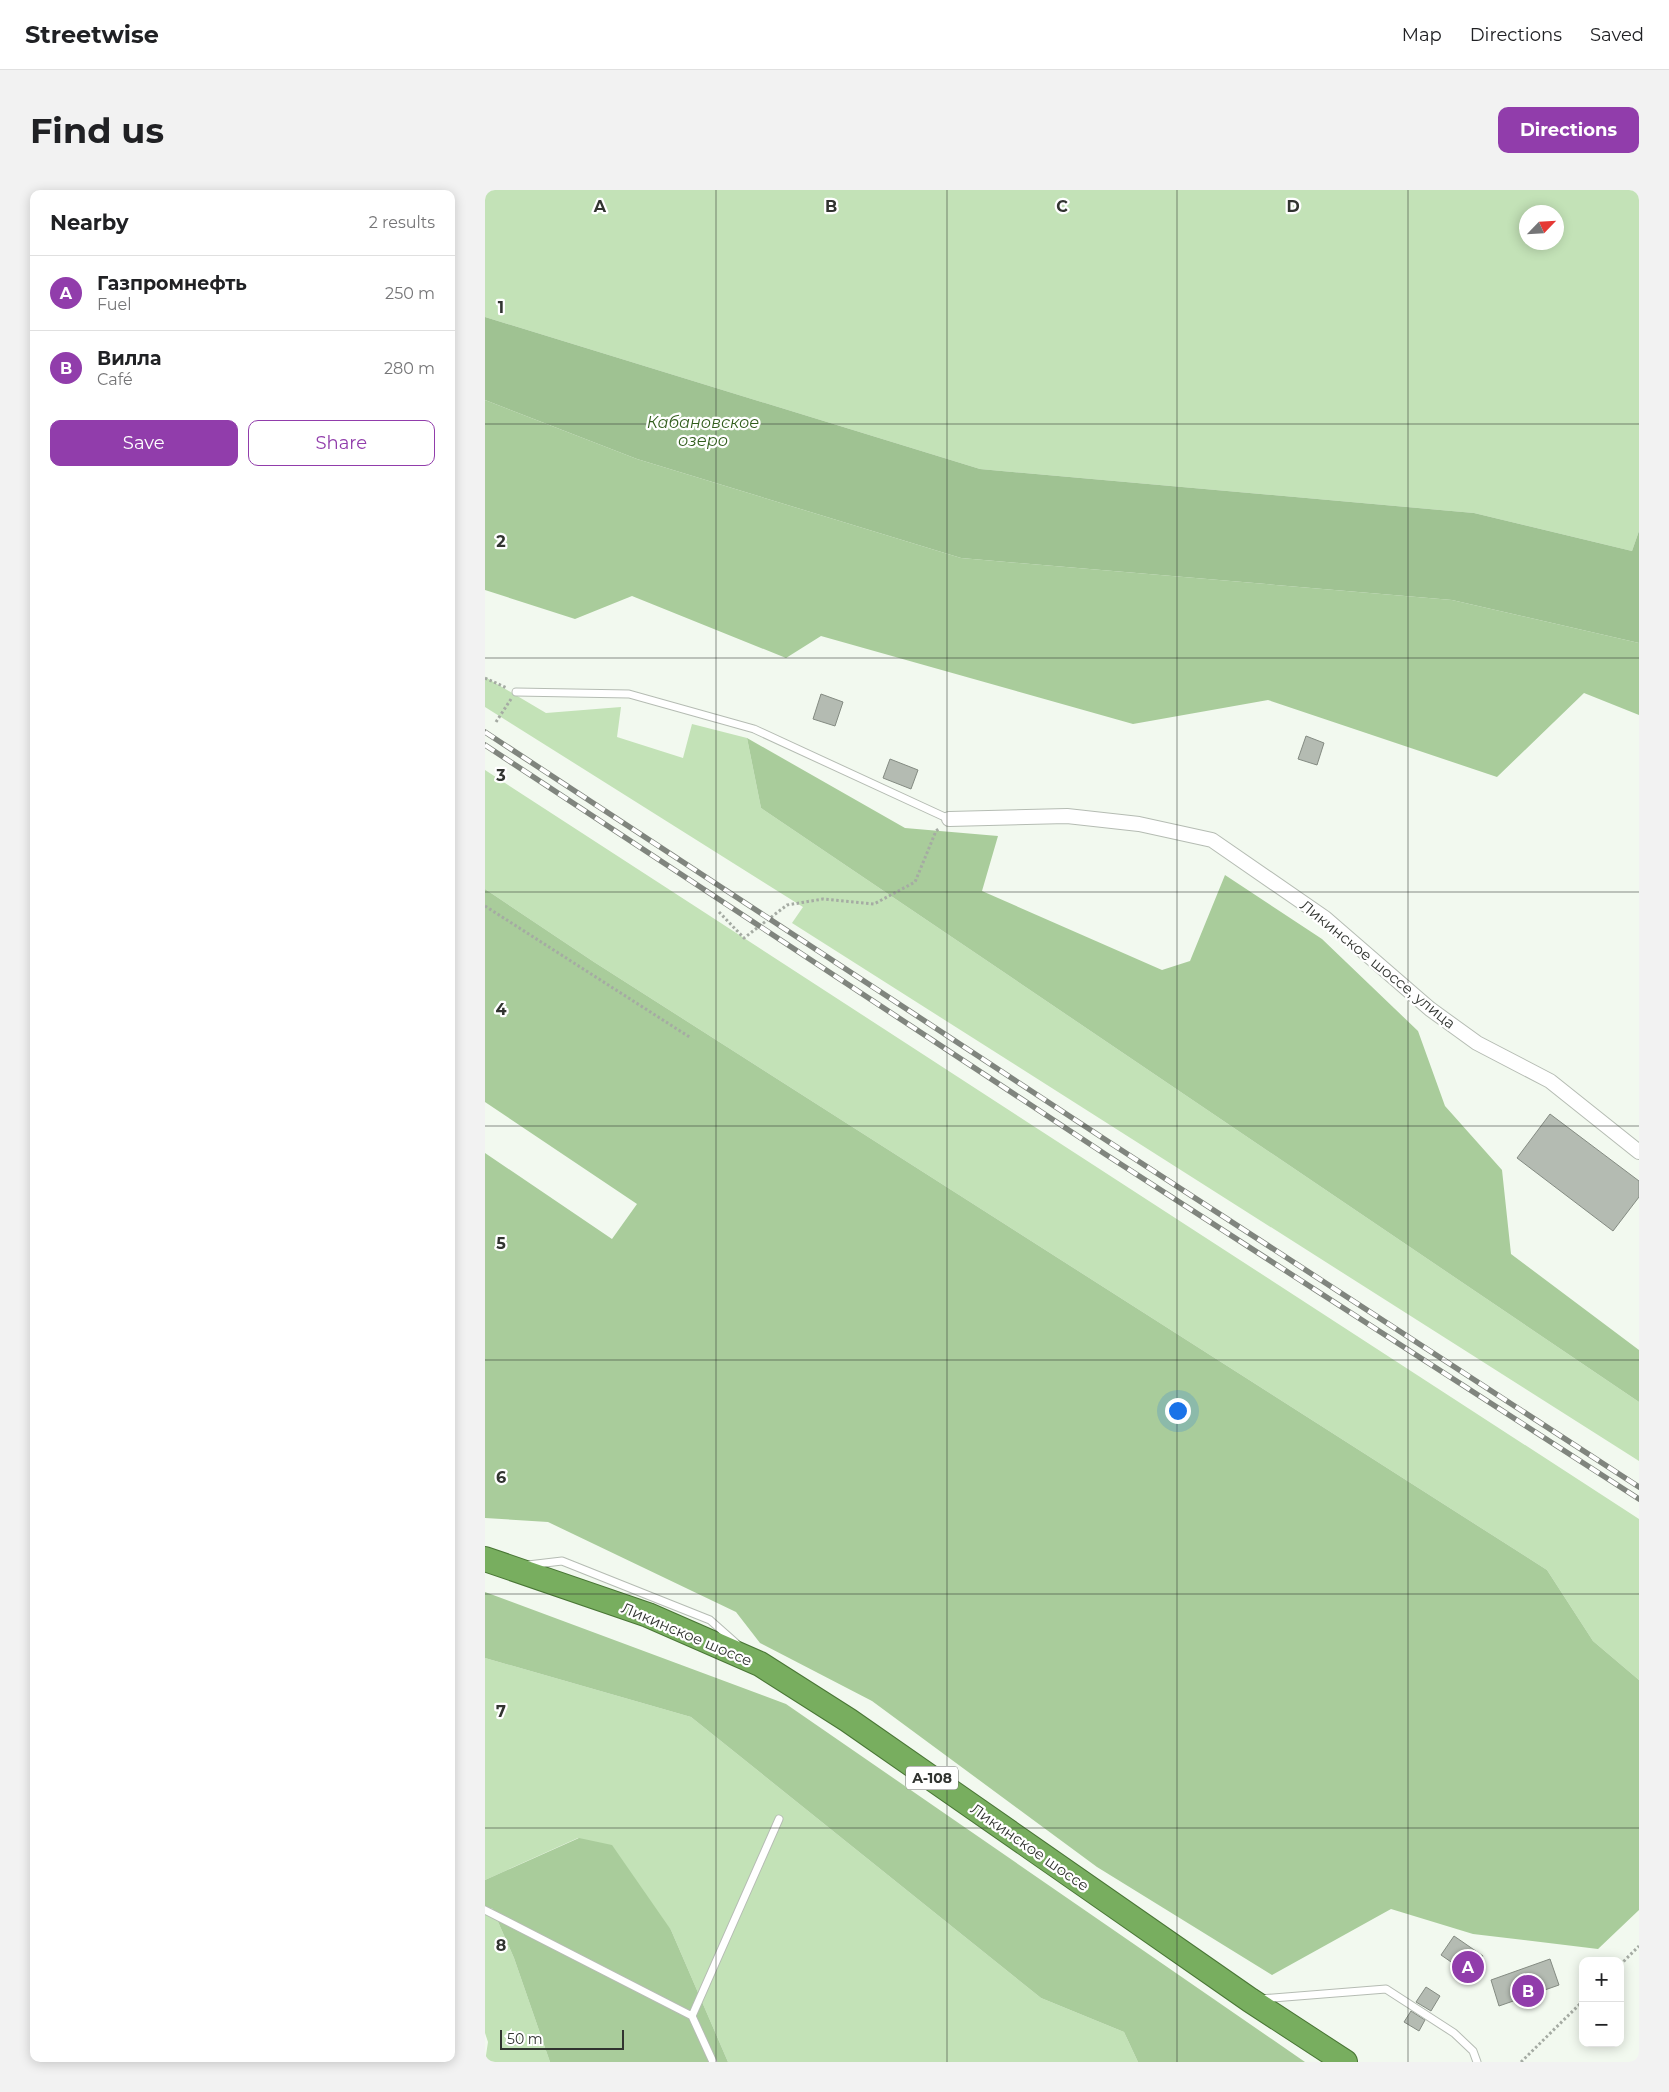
<!DOCTYPE html>
<meta charset="utf-8">
<style>
body{margin:0;font-family:Montserrat,sans-serif;background:#f2f2f2;color:#202124}
.controls{position:absolute;right:15px;bottom:15px;display:grid;overflow:hidden;border-radius:10px;box-shadow:0 2px 12px #0003}
.controls button{width:45px;height:45px;display:grid;place-items:center;padding:0;border:0;border-bottom:1px solid #e0e0e0;background:#fff;color:#202124;font:25px sans-serif}
.compass{position:absolute;left:1034px;top:15px;width:45px;height:45px;border-radius:50%;background:#fff;box-shadow:0 2px 12px #0003;rotate:65deg}
.scale{position:absolute;left:15px;bottom:12px;width:124px;box-sizing:border-box;padding-left:5px;border:2px solid #313430;border-top:0;font-size:14px;line-height:18px;white-space:nowrap;color:#313430;-webkit-text-stroke:4px #fff;paint-order:stroke}
.you{position:absolute;left:692px;top:1220px;width:18px;height:18px;margin:-12px;border:4px solid #fff;border-radius:50%;background:#1a73e8;box-shadow:0 0 0 8px #1a73e833}
.badge{display:grid;place-items:center;width:32px;height:32px;border-radius:50%;background:#913dab;color:#fff;font-size:16px;font-weight:700}
.pin{position:absolute;translate:-50% -50%;border:2px solid #fff;box-shadow:0 1px 5px #0006}
.list{margin:0;padding:0;list-style:none}
h2{display:flex;justify-content:space-between;align-items:center;height:65px;margin:0;padding:0 20px;font-size:21px}
h2 small{font-size:16px;font-weight:400;color:#757577}
.list li{display:grid;grid-template-columns:32px 1fr auto;gap:15px;align-items:center;box-sizing:border-box;height:75px;padding:0 20px;border-top:1px solid #e0e0e0}
.list b{display:block;font-size:19px;white-space:nowrap}
.list p{margin:0;font-size:16px;white-space:nowrap;color:#757577}
.list em{font-size:16px;font-style:normal;color:#757577}
.actions{display:flex;gap:10px;padding:15px 20px}
.actions a{flex:1;padding:11px 0;border:1px solid #913dab;border-radius:10px;text-align:center;font-size:18px;color:#913dab}
.actions .main{background:#913dab;color:#fff}
.map{position:relative;flex:none;width:1154px;height:1872px;overflow:hidden;border-radius:10px}
header{display:flex;align-items:center;gap:30px;box-sizing:border-box;height:70px;padding:0 25px;background:#fff;border-bottom:1px solid #e0e0e0}
header strong{font-size:24px}
nav{display:flex;gap:28px;margin-inline-start:auto;font-size:18px}
.intro{display:flex;align-items:center;justify-content:space-between;box-sizing:border-box;height:120px;padding:0 30px}
h1{margin:0;font-size:35px}
.button{padding:12px 22px;border-radius:10px;background:#913dab;color:#fff;font-size:18px;font-weight:700}
main{display:flex;gap:30px;padding:0 30px}
aside{flex:1;background:#fff;border-radius:10px;box-shadow:0 2px 12px #0003}
.map>svg:first-child{display:block}
.green{fill:#c3e2b7;fill-rule:evenodd}
.forest{fill:#a9cc9b}
.water{fill:#9fc292}
.building{fill:#b4bbb2;stroke:#848b82}
.lines{fill:none;stroke-linecap:round;stroke-linejoin:round}
.service-casing{stroke:#b5bcb3;stroke-width:9}
.minor-casing{stroke:#b5bcb3;stroke-width:16}
.trunk-casing{stroke:#497635;stroke-width:26}
.path{stroke:#a5aba3;stroke-width:3;stroke-dasharray:2.5 2.5;stroke-linecap:butt}
.service{stroke:#fff;stroke-width:7}
.minor{stroke:#fff;stroke-width:14}
.trunk{stroke:#78ae5f;stroke-width:24}
.rail-casing{stroke:#80857e;stroke-width:5.5}
.rail{stroke:#fff;stroke-width:4;stroke-dasharray:11;stroke-linecap:butt}
.grid{fill:none;stroke:#313430;stroke-width:1;stroke-opacity:0.55}
.labels{text-anchor:middle;dominant-baseline:central;stroke-width:4.5;stroke-linejoin:round;paint-order:stroke}
.shield{fill:#fff;stroke:#6f716e;stroke-width:1}
.shield-label{font-size:14px;font-weight:bold;fill:#313430}
.street-label{font-size:15px;fill:#313430;stroke:#fff}
.water-label{font-size:16px;font-style:italic;fill:#315d1c;stroke:#fff}
.grid-label{font-size:16px;text-anchor:middle;font-weight:bold;fill:#313430;stroke:#fff;stroke-width:4.5;stroke-linejoin:round;paint-order:stroke}
</style>
<header>
<strong>Streetwise</strong>
<nav><a>Map</a><a>Directions</a><a>Saved</a></nav>
</header>
<div class="intro"><h1>Find us</h1><a class="button">Directions</a></div>
<main>
<aside>
<h2>Nearby<small>2 results</small></h2>
<ul class="list">
<li><span class="badge">A</span><div><b>Газпромнефть</b><p>Fuel</p></div><em>250 m</em></li>
<li><span class="badge">B</span><div><b>Вилла</b><p>Café</p></div><em>280 m</em></li>
</ul>
<div class="actions"><a class="main">Save</a><a>Share</a></div>
</aside>
<div class="map">
<svg width="1154" height="1872" viewBox="0 0 1154 1872">
<rect width="100%" height="100%" fill="#f2f9ef"/>
<path class="green" d="M0 0H1154V341L1147 361 989 323 495 279 0 127ZM1042 22H1072V52H1042Z
M0 487 61 523 136 517 132 547 198 568 207 534 262 548 276 618 1154 1212V1271L307 733 318 717 0 517Z
M0 580 1154 1329V1490L1108 1451 1062 1380 109 772 0 699Z
M0 1468 206 1527 556 1808 639 1842 653 1872H243L186 1740 93 1648 0 1690Z
M7 1718 29 1768 65 1872H0L3 1852 0 1843V1721Z"/>
<path class="forest" d="M0 210 152 269 476 368 967 410 1154 453V525L1099 503 1012 587 783 510 648 534 336 446 301 468 147 406 90 429 0 400Z
M262 548 420 638 513 646 497 701 677 780 705 771 740 685 837 749 933 841 960 916 1017 980 1026 1064 1154 1160V1212L276 618Z
M0 699 109 772 1062 1380 1108 1451 1154 1490V1720L1113 1759 988 1744 906 1719 787 1785 612 1677 387 1511 275 1453 251 1422 63 1332 0 1328V963L127 1049 152 1014 0 912Z
M0 1402 301 1514 820 1872H653L639 1842 556 1808 206 1527 0 1468Z
M94 1648 127 1655 186 1740 243 1872H65L29 1768 7 1718 0 1721V1690Z"/>
<path class="water" d="M0 127 495 279 989 323 1147 361 1154 341V453L967 410 476 368 152 269 0 210Z"/>
<path class="building" d="M336 504 358 512 350 536 328 529Z
M821 546 839 553 832 575 813 569Z
M405 569 433 580 426 599 398 588Z
M1065 924 1154 991V1007L1128 1041 1032 968Z
M969 1746 998 1766 985 1785 956 1765Z
M1065 1769 1074 1795 1014 1816 1006 1790Z
M941 1797 955 1806 946 1821 931 1812Z
M926 1821 940 1830 934 1841 919 1832Z"/>
<g class="lines">
<defs>
<path id="service" d="M31 502 144 504 269 539 464 629
M43 1375 77 1371 225 1430 252 1454
M0 1720 207 1826 294 1629
M775 1809 901 1799 969 1843 988 1861 992 1872
M207 1826 228 1872"/>
<path id="minor" d="M464 629 582 626 654 634 727 650 840 728 945 819 992 853 1065 891 1154 962"/>
<path id="trunk" d="M0 1369 163 1425 275 1474 363 1530 765 1810 860 1872"/>
</defs>
<use href="#service" class="service-casing"/>
<use href="#minor" class="minor-casing"/>
<use href="#trunk" class="trunk-casing"/>
<path class="path" d="M0 488 22 498
M11 532 26 509
M0 716 206 848
M234 722 259 748 302 715 338 709 389 714 430 692 451 641 455 638
M1135 1775 1154 1756
M1036 1872 1098 1811"/>
<use href="#service" class="service"/>
<use href="#minor" class="minor"/>
<use href="#trunk" class="trunk"/>
<defs>
<path id="rail" d="M0 542 627 954 1154 1297
M0 555 620 964 1154 1309"/>
</defs>
<use href="#rail" class="rail-casing"/>
<use href="#rail" class="rail"/>
</g>
<path class="grid" d="M231 0V1872M462 0V1872M692 0V1872M923 0V1872M0 234H1154M0 468H1154M0 702H1154M0 936H1154M0 1170H1154M0 1404H1154M0 1638H1154"/>
<g class="labels">
<rect class="shield" x="421" y="1576.5" width="52" height="23" rx="4"/>
<g class="shield-label">
<text x="447" y="1588">А-108</text>
</g>
<g class="street-label">
<text transform="translate(893 774) rotate(39)">Ликинское шоссе, улица</text>
<text transform="translate(202 1444) rotate(23)">Ликинское шоссе</text>
<text transform="translate(545 1657) rotate(35)">Ликинское шоссе</text>
</g>
<g class="water-label">
<text x="218" y="232">Кабановское<tspan x="218" dy="18">озеро</tspan></text>
</g>
</g>
<g class="grid-label">
<text x="115" y="22">A</text>
<text x="346" y="22">B</text>
<text x="577" y="22">C</text>
<text x="808" y="22">D</text>
<text x="16" y="123">1</text>
<text x="16" y="357">2</text>
<text x="16" y="591">3</text>
<text x="16" y="825">4</text>
<text x="16" y="1059">5</text>
<text x="16" y="1293">6</text>
<text x="16" y="1527">7</text>
<text x="16" y="1761">8</text>
</g>
</svg>
<div class="controls">
<button>+</button>
<button>−</button>
</div>
<svg class="compass" viewBox="-18 -18 36 36"><path d="M0-13l5 13h-10z" fill="#e53935"/><path d="M0 13l5-13h-10z" fill="#757577"/></svg>
<div class="scale">50 m</div>
<div class="you"></div>
<div class="pin badge" style="left:983px;top:1777px">A</div>
<div class="pin badge" style="left:1043px;top:1801px">B</div>
</div>
</main>
